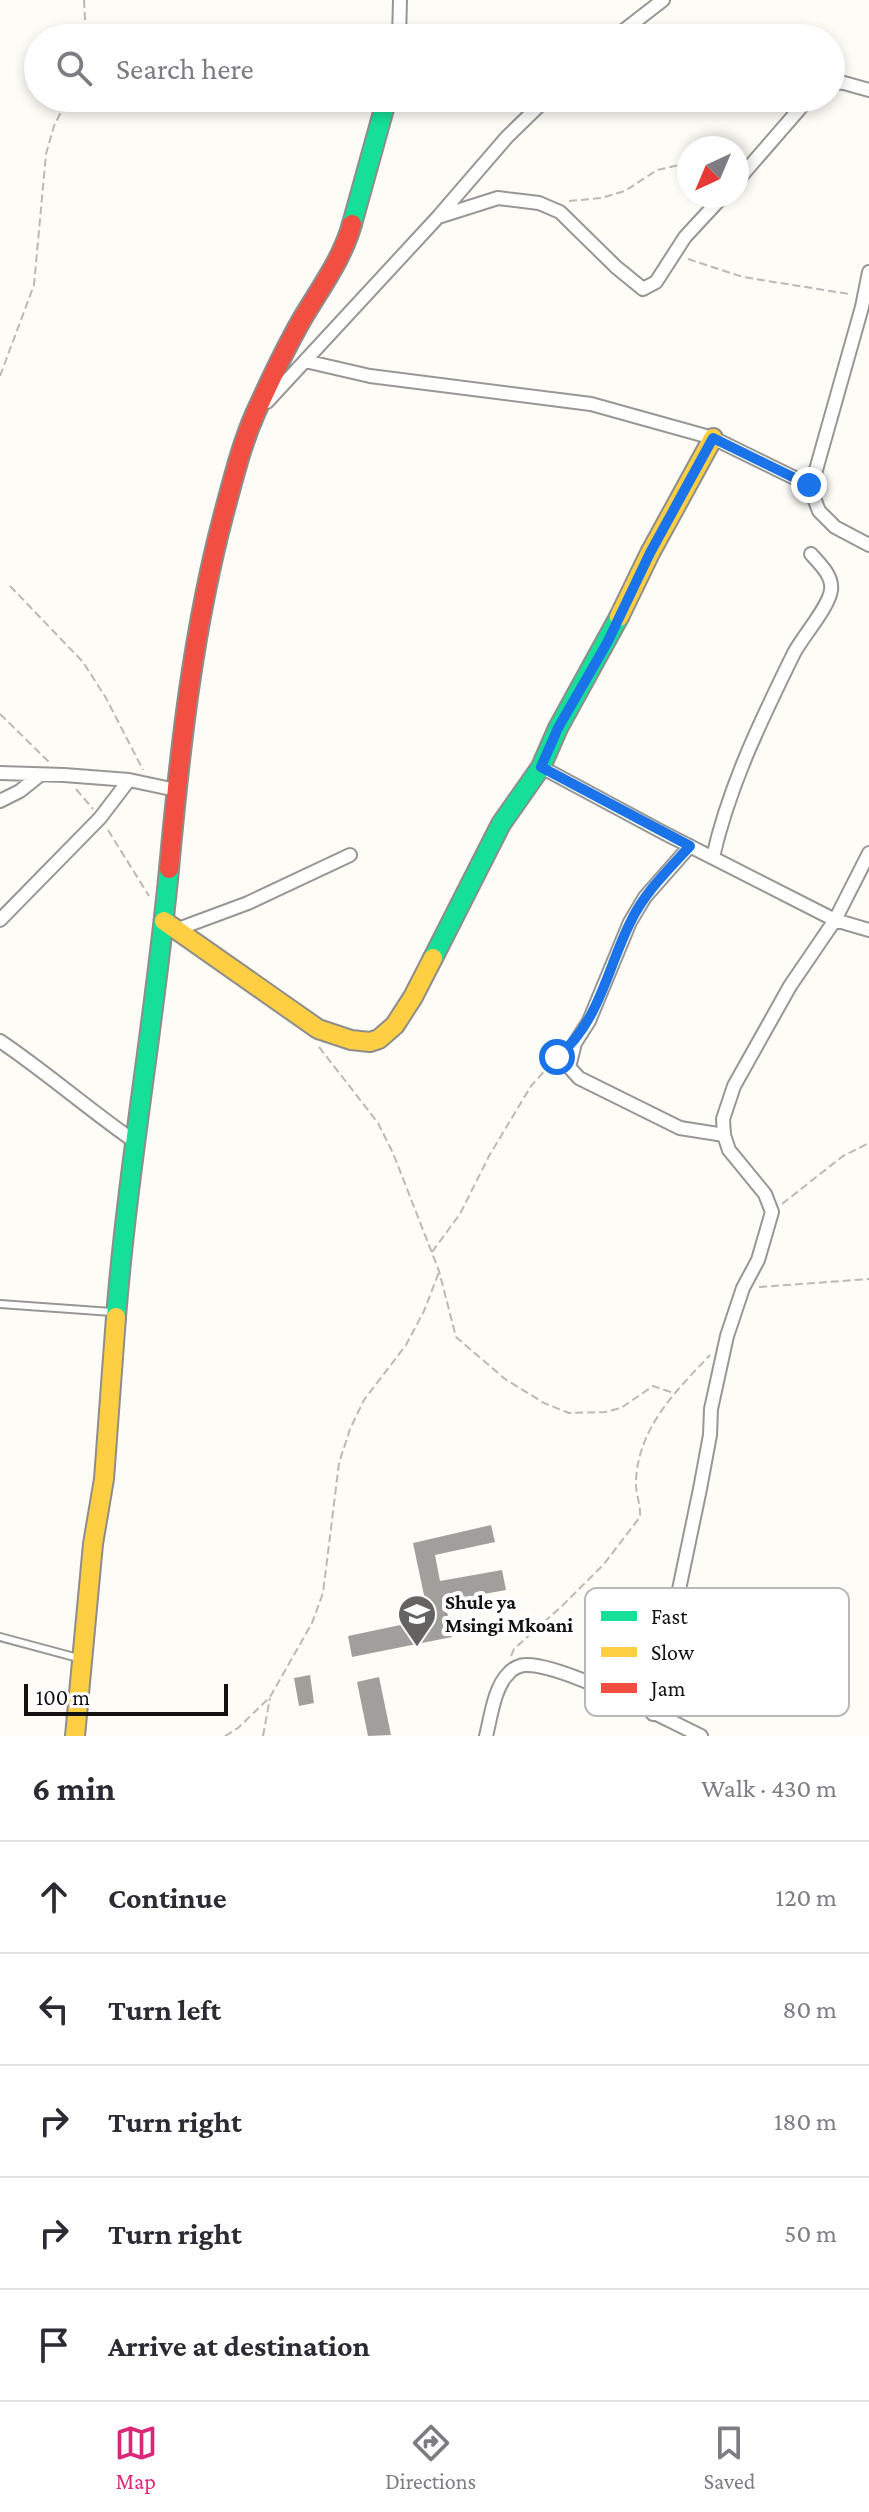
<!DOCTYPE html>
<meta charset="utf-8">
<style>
body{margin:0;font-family:"Crimson Pro",serif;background:#f2f2f3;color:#2b2b33}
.compass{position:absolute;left:677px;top:136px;width:72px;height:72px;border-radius:50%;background:#fff;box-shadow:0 4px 12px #0003;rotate:224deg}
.scale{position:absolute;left:24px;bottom:20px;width:204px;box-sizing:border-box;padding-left:8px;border:4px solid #111;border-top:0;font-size:22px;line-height:28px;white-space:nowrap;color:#111;-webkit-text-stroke:6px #fff;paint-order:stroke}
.stop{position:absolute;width:24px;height:24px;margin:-18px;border:6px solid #1a73e8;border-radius:50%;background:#fff}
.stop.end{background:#1a73e8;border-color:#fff;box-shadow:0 2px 8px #0008}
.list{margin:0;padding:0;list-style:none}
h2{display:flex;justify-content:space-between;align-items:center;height:104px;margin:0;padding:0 32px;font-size:34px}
h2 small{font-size:26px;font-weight:400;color:#7c7c81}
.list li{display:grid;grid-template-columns:52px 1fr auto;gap:24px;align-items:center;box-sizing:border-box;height:112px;padding:0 32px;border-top:2px solid #e1e1e2}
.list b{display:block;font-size:30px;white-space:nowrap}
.list em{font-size:26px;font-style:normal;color:#7c7c81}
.icon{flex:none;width:44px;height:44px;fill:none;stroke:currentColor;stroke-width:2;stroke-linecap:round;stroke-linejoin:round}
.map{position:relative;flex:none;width:869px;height:1736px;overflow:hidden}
.search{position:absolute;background:#fff;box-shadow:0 4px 12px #0003;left:24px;right:24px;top:24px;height:88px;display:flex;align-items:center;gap:20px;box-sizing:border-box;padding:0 28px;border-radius:44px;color:#7c7c81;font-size:30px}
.sheet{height:664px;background:#fff}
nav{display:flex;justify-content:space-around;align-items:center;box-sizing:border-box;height:112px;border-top:2px solid #e1e1e2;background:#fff;font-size:22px;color:#7c7c81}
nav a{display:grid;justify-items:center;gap:4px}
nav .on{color:#db2777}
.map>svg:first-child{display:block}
.building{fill:#a19f9c}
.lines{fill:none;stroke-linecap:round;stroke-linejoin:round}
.lane-casing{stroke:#979795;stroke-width:10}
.street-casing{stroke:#979795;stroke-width:16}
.fast-casing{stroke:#8e8d8b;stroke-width:22}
.slow-casing{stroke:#8e8d8b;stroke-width:22}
.jam-casing{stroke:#8e8d8b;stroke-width:22}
.path{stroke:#b9b9b8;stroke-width:2;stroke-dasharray:8 4;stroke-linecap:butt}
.lane{stroke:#fffffe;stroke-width:6}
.street{stroke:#fffffe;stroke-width:12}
.fast{stroke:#16e098;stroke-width:18}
.slow{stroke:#ffcf43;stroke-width:18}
.jam{stroke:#f24e42;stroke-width:18}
.route{stroke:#1a73e8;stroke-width:10}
.labels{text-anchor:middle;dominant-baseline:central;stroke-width:8;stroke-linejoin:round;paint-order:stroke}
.poi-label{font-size:20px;font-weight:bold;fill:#111;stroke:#fff;text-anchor:start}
.key{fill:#fff;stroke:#b8b8b8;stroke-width:2}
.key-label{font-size:22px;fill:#111}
</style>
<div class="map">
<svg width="869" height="1736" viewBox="0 0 869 1736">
<rect width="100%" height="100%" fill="#fdfcf7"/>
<path class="building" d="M491 1525 495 1542 435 1555 440 1581 502 1570 506 1590 445 1601 452 1637 352 1657 348 1636 429 1619 413 1543Z
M310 1675 314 1703 299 1706 294 1678Z
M379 1677 391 1735 368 1736 357 1682Z"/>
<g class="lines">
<defs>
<path id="lane" d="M0 1304 112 1312
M0 1637 78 1658"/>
<path id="street" d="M399 38 400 0
M614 38 663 0
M831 82 844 83 869 90
M737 181 809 98
M438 217 498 198 539 203 560 212 616 267 643 289 656 282 685 237 723 196
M869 272 862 307 814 477 809 485 819 511 835 527 869 545
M305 361 370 376 591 404 713 438 809 485
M267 402 438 217 507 137 547 98
M541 767 664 833 835 920 869 930
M0 773 64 775 129 780 176 790
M0 801 20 791 40 775
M690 846 645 897 630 922 589 1021 575 1043 569 1067 579 1078 680 1128 724 1135
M713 857C729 786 762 718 794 653 803 636 829 607 831 590 833 576 820 564 811 554
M0 920 100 818 129 780
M178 929 248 903 350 855
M0 1041C46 1072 88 1109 134 1141
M653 1714 700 1489 710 1435 711 1409 727 1336 743 1288 758 1260 772 1212 765 1194 729 1150 724 1135 723 1119 734 1086 790 986 835 920 869 853
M486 1736C491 1717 494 1687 509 1673 512 1669 520 1665 525 1665 562 1663 663 1718 701 1736"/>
<path id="fast" d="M352 224 387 98
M433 958 501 824 541 767 558 728 619 617
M116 1317C128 1167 155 1019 169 869"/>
<path id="slow" d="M619 617 650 553 713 438
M164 921 318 1029 351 1040 370 1042 379 1039 395 1025 413 997 433 958
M75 1736 93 1544 104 1479 116 1317"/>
<path id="jam" d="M169 869C180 749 193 630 224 513 233 480 241 446 255 414 269 383 284 351 301 321 319 290 342 260 352 224"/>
</defs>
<use href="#lane" class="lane-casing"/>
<use href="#street" class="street-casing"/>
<use href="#fast" class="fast-casing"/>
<use href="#slow" class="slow-casing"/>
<use href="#jam" class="jam-casing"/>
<path class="path" d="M84 0 86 38
M569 201 601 198 625 191 657 170 689 163
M688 259 743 277 849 294
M0 376 34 285 46 154 54 126 68 98
M10 586 83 662 106 698 143 770
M0 714 49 762
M76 789 93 809
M108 830 149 896
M319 1047 378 1123 393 1153 439 1271 456 1337 505 1379 544 1403 569 1413 605 1412 621 1408 653 1386 674 1393
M782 1204 843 1156 869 1143
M432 1252 460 1214 489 1156 531 1086 558 1056
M759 1287 869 1279
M511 1656 514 1649 563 1605 604 1564 640 1517C641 1504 635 1493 636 1480 639 1427 675 1392 710 1355
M225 1736 238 1728 270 1697 312 1623 323 1593 339 1463 350 1429 364 1400 406 1345 424 1311 439 1272
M263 1736 270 1698"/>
<use href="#lane" class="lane"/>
<use href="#street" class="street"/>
<use href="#fast" class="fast"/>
<use href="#slow" class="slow"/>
<use href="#jam" class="jam"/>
</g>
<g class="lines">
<path class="route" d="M557 1057C599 1023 607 969 630 923 644 893 668 870 690 846L541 767 558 728 607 643 650 553 713 438 809 485"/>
</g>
<defs>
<symbol id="school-pin" viewBox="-11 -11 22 30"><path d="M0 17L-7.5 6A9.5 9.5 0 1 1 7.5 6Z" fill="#646362" stroke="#fff"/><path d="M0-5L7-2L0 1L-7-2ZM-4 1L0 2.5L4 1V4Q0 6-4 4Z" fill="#fff"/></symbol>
</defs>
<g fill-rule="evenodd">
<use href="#school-pin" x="395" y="1592" width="44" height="60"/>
</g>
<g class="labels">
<g class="poi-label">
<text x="445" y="1602">Shule ya<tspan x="445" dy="23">Msingi Mkoani</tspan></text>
</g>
</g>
<rect x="585" y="1588" width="264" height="128" rx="12" class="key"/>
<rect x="601" y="1611" width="36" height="10" fill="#16e098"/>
<rect x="601" y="1647" width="36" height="10" fill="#ffcf43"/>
<rect x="601" y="1683" width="36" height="10" fill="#f24e42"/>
<g class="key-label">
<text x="651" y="1624">Fast</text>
<text x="651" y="1660">Slow</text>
<text x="651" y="1696">Jam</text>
</g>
</svg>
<svg class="compass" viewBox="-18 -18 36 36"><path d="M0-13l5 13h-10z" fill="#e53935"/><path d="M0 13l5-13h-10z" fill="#7c7c81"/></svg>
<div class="scale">100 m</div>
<div class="stop" style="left:557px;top:1057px"></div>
<div class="stop end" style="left:809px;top:485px"></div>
<div class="search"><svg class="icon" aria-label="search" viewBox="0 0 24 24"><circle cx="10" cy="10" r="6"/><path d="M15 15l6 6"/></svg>Search here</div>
</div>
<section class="sheet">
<h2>6 min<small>Walk · 430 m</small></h2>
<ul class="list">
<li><svg class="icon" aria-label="ahead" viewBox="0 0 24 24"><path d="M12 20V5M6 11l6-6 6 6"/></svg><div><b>Continue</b></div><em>120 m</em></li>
<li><svg class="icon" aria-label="left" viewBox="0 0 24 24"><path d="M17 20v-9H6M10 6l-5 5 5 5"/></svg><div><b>Turn left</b></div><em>80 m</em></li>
<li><svg class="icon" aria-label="right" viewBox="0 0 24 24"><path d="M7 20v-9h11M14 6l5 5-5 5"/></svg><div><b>Turn right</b></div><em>180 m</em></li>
<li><svg class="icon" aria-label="right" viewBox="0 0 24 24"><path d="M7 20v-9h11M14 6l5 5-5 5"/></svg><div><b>Turn right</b></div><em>50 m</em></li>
<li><svg class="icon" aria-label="arrive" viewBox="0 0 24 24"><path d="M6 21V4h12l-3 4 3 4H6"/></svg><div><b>Arrive at destination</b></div></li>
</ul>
</section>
<nav>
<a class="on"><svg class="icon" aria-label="map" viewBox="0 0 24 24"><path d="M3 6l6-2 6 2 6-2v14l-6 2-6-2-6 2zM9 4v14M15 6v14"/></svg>Map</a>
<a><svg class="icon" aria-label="directions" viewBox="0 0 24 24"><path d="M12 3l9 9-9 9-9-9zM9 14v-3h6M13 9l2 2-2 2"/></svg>Directions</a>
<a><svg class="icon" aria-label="saved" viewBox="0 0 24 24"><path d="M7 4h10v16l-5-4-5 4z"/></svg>Saved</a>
</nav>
